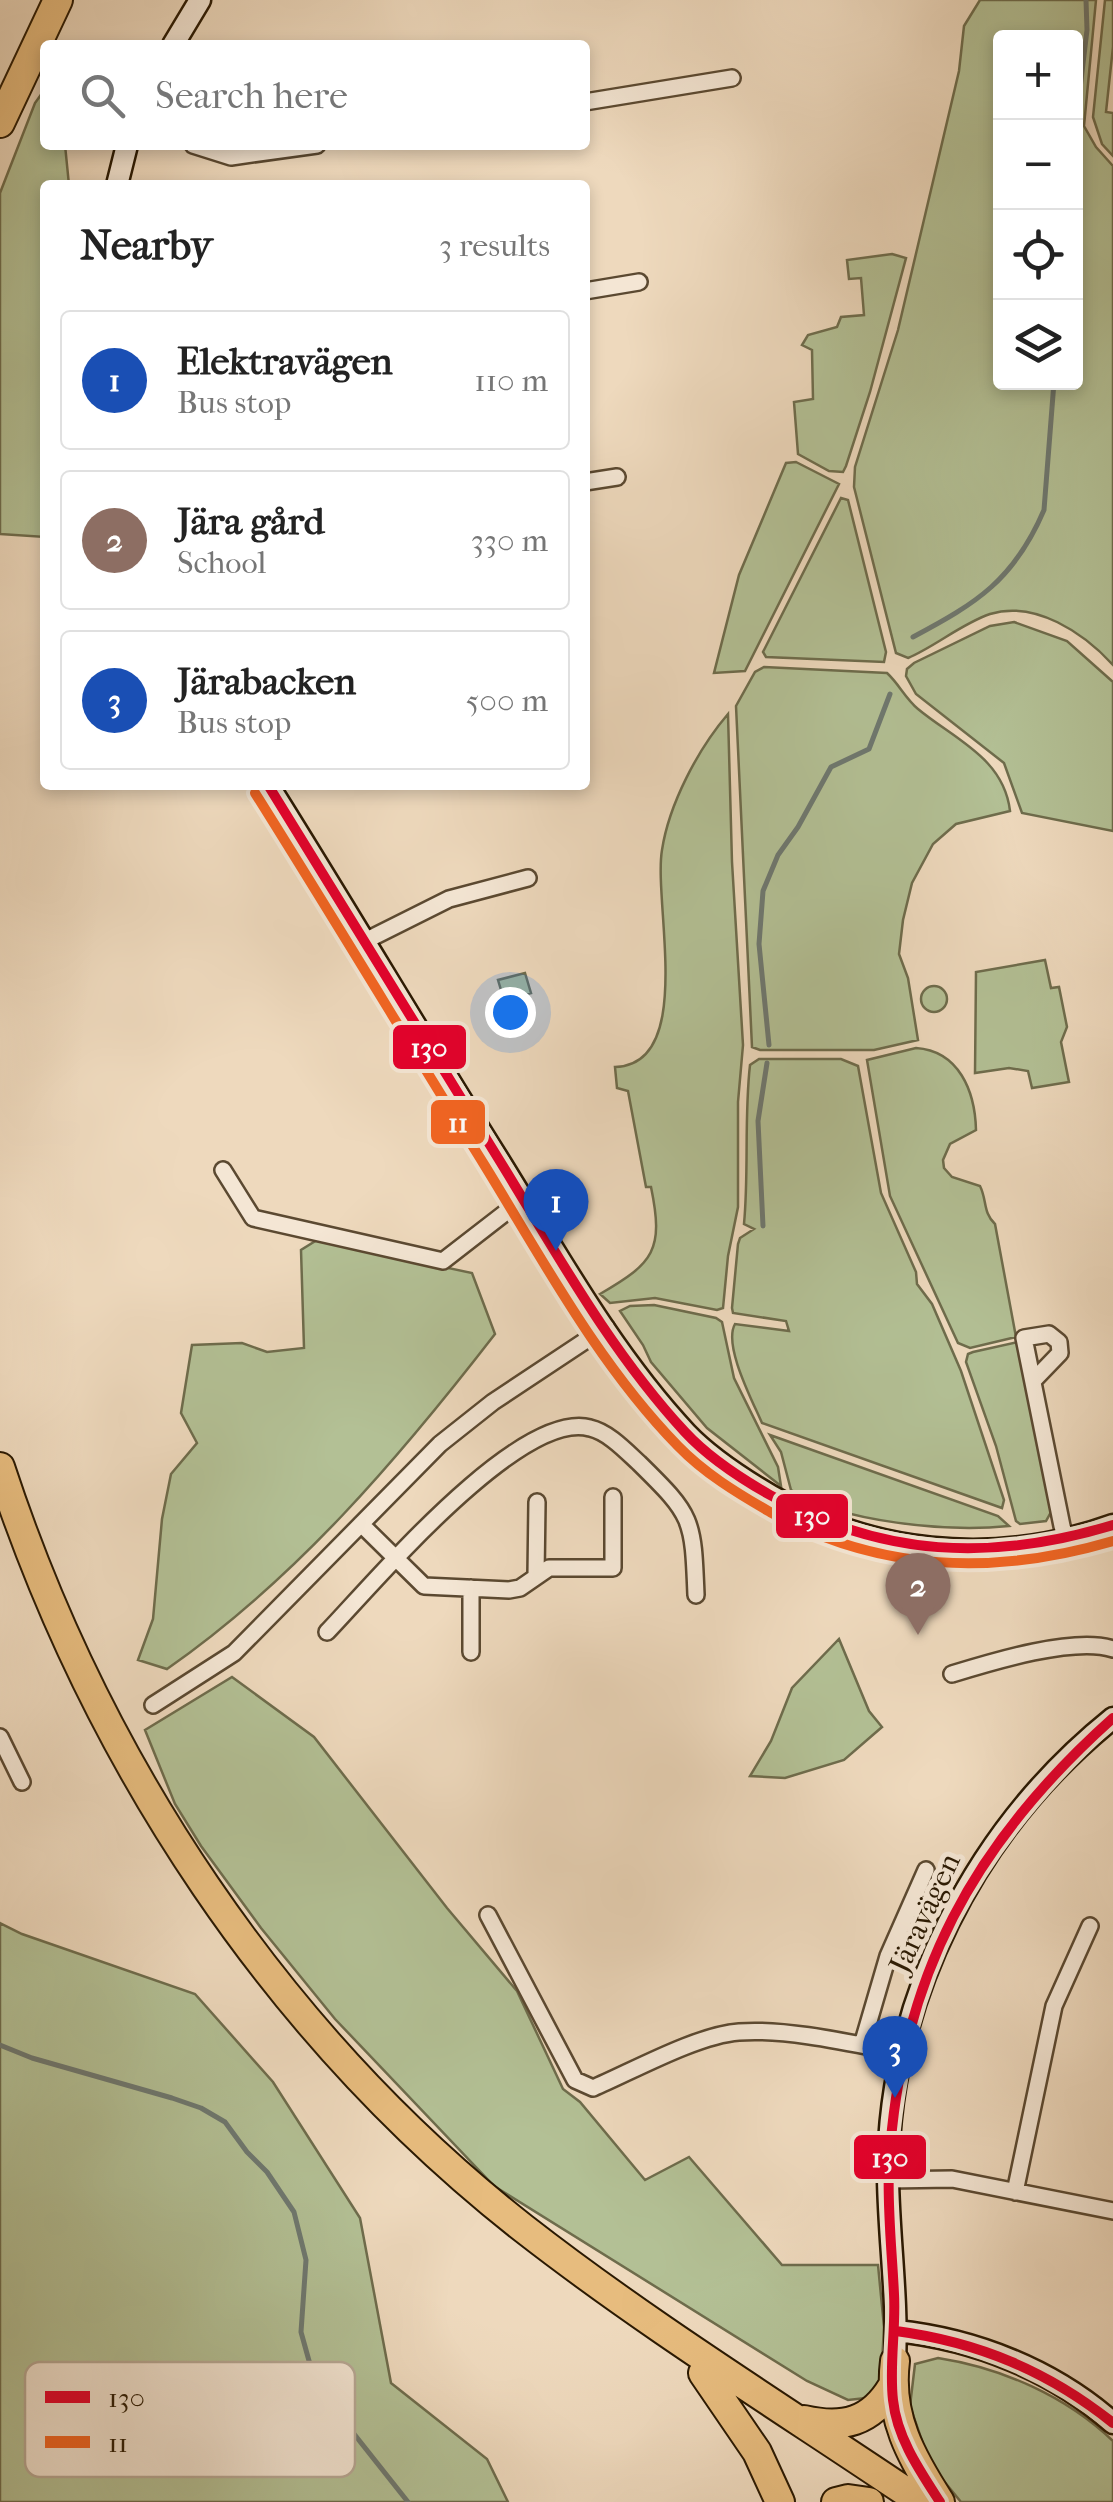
<!DOCTYPE html>
<meta charset="utf-8">
<style>
body{margin:0;font-family:"IM FELL French Canon",serif;background:#f2f2f2;color:#222}
.controls{position:absolute;right:30px;top:30px;display:grid;overflow:hidden;border-radius:10px;box-shadow:0 5px 15px #0003}
.controls button{width:90px;height:90px;display:grid;place-items:center;padding:0;border:0;border-bottom:2px solid #e0e0e0;background:#fff;color:#222;font:50px sans-serif}
.you{position:absolute;left:510px;top:1012px;width:35px;height:35px;margin:-25px;border:8px solid #fff;border-radius:50%;background:#1a73e8;box-shadow:0 0 0 15px #1a73e833}
.badge{display:grid;place-items:center;width:65px;height:65px;border-radius:50%;background:#b45309;color:#fff;font-size:32px;font-weight:700}
.pin{position:absolute;translate:-50% -82px;filter:drop-shadow(0 2px 5px #0008)}
.pin::after{content:'';position:absolute;top:52px;width:35px;height:30px;background:inherit;clip-path:polygon(0 0,100% 0,50% 100%)}
.list{margin:0;padding:0;list-style:none}
h2{display:flex;justify-content:space-between;align-items:center;height:130px;margin:0;padding:0 40px;font-size:42px}
h2 small{font-size:32px;font-weight:400;color:#767676}
.list li{display:grid;grid-template-columns:65px 1fr auto;gap:30px;align-items:center;box-sizing:border-box;height:140px;margin:0 20px 20px;padding:0 20px;border:2px solid #e0e0e0;border-radius:10px}
.list b{display:block;font-size:38px;white-space:nowrap}
.list p{margin:0;font-size:32px;white-space:nowrap;color:#767676}
.list em{font-size:32px;font-style:normal;color:#767676}
.icon{flex:none;width:55px;height:55px;fill:none;stroke:currentColor;stroke-width:2;stroke-linecap:round;stroke-linejoin:round}
.map{position:relative;flex:none;width:1113px;height:2502px;overflow:hidden}
.search{position:absolute;background:#fff;box-shadow:0 5px 15px #0003;left:40px;top:40px;width:550px;height:110px;display:flex;align-items:center;gap:25px;box-sizing:border-box;padding:0 35px;border-radius:10px;color:#767676;font-size:38px}
.panel{position:absolute;background:#fff;box-shadow:0 5px 15px #0003;left:40px;top:180px;width:550px;height:610px;border-radius:10px}
.map>svg:first-child{display:block}
.green{fill:#b3c095;stroke:#6e6c4c;stroke-width:2.5;fill-rule:evenodd}
.lines{fill:none;stroke-linecap:round;stroke-linejoin:round}
.stream{stroke:#6e7870;stroke-width:5}
.street-casing{stroke:#5b4931;stroke-width:20}
.secondary-casing{stroke:#2a1902;stroke-width:25}
.highway-casing{stroke:#2a1902;stroke-width:32}
.street{stroke:#f4e6d4;stroke-width:15}
.secondary{stroke:#f4e6d4;stroke-width:20}
.highway{stroke:#e7bc7e;stroke-width:28}
.bus-1-casing{stroke:#f4e6d4;stroke-width:18}
.bus-2-casing{stroke:#f4e6d4;stroke-width:18}
.bus-1{stroke:#e4002b;stroke-width:10}
.bus-2{stroke:#f26522;stroke-width:10}
.labels{text-anchor:middle;dominant-baseline:central;stroke-width:10;stroke-linejoin:round;paint-order:stroke}
.street-label{font-size:30px;fill:#2a1902;stroke:#f4e6d4}
.key{fill:#f4e6d4;stroke:#b7a895;stroke-width:2.5}
.key-label{font-size:28px;fill:#2a1902}
.line-badge{stroke:#f4e6d4;stroke-width:4}
.badge-label{font-size:28px;text-anchor:middle;font-weight:bold;fill:#fff}
</style>
<div class="map">
<svg width="1113" height="2502" viewBox="0 0 1113 2502">
<rect width="100%" height="100%" fill="#eed9bd"/>
<filter id="stains"><feTurbulence type="fractalNoise" baseFrequency=".002" numOctaves="4"/><feColorMatrix values="0 0 0 0 .2 0 0 0 0 .09 0 0 0 0 .02 0 0 0 .5 -.17"/></filter>
<radialGradient id="worn" r=".72"><stop offset=".6" stop-color="#630" stop-opacity="0"/><stop offset="1" stop-color="#630" stop-opacity=".3"/></radialGradient>
<path class="green" d="M980 0H1096L1084 126 1096 147 1113 166V665C1084 633 1035 600 990 614 961 624 936 646 908 658L896 653 854 487 855 467 898 330 959 71 964 26ZM1000 38H1076V382H1000Z
M1105 0H1113V47L1106 112 1113 113V156L1102 144 1093 117Z
M45 89V145H65L69 185H45V537L0 534V193L35 103Z
M892 254 906 258 870 392 846 466 843 472 829 471 798 454 794 402 813 399 812 350 802 345 808 335 837 327 841 317 864 315 861 278 849 279 847 260Z
M796 462 839 484 745 671 714 673 739 575 786 463Z
M841 498 848 500 886 652 884 662 766 657 763 652Z
M1014 622 1067 641 1113 682V831L1022 813 1004 763 916 694 906 676 907 669 914 663 990 626Z
M764 667 887 673C899 684 905 698 918 709 954 739 1004 758 1010 811L956 824 933 844 912 883 903 920 899 954 908 978 918 1040 874 1050H760L752 1047 736 706 755 672Z
M728 714 732 862 743 1045 738 1102V1207L728 1256 723 1308 717 1310 655 1298 610 1303 600 1294C654 1263 664 1250 651 1187H646L628 1091 617 1088 615 1067C696 1065 653 903 662 850 669 804 698 749 728 714Z
M1045 960 1051 988 1059 987 1067 1027 1061 1042 1069 1082 1032 1088 1028 1071 1009 1068 975 1073 976 972Z
M525 973 531 993 504 1000 498 980Z
M921 999a13 13 0 1 1 26 0a13 13 0 1 1-26 0Z
M916 1048C959 1051 975 1091 976 1130L950 1144 943 1160 944 1168 952 1177 980 1186C987 1200 983 1213 995 1224L1016 1337 970 1348 958 1343 890 1196 867 1060Z
M759 1059H841L858 1066 881 1193 916 1272 917 1284 932 1304 961 1371 1004 1500 1002 1508 762 1423C752 1400 723 1345 735 1324L789 1331 786 1321 733 1313 732 1308 738 1244 740 1238 754 1229 744 1224C749 1171 744 1118 750 1065Z
M317 1240 472 1273 495 1334C399 1458 296 1579 167 1669L138 1660 153 1619 162 1519 171 1474 197 1443 181 1413 192 1345 242 1343 267 1352 304 1348 301 1250Z
M654 1305 716 1318 722 1322 734 1378 778 1467 781 1486 707 1428 651 1362 643 1345 620 1311 630 1306Z
M1018 1342 1051 1512 1046 1521 1020 1524 1016 1521 996 1446 966 1362 968 1354 973 1352Z
M770 1435 998 1516 1009 1526C949 1532 842 1523 791 1490L781 1452Z
M839 1639 869 1711 882 1727 844 1760 785 1778 750 1776 771 1741 792 1688Z
M232 1677 314 1737 447 1908 517 1991 563 2089 580 2102 645 2180 689 2157 782 2265H878L884 2327 881 2380 866 2398 848 2400 807 2381 494 2186 335 2019 261 1928 201 1846 175 1804 145 1730Z
M0 1923 22 1934 195 1994 273 2082 360 2218 391 2383 487 2459 508 2502H0Z
M938 2358C1002 2368 1066 2396 1113 2441V2502H961L930 2464 910 2406 915 2364Z"/>
<g class="lines">
<path class="stream" d="M1079 97 1087 30 1086 0
M913 637C977 603 1014 580 1044 510L1054 382
M769 1045 759 944 763 891 778 855 798 827 831 767 869 749 890 694
M763 1226 758 1121 767 1063
M0 2045 32 2058 172 2098 201 2108 225 2122 247 2152 267 2172 294 2212 306 2260 301 2332 316 2386 408 2502"/>
<defs>
<path id="street" d="M585 102 732 78
M193 145 231 157 317 145
M585 291 639 282
M585 482 617 477
M365 941 449 899 528 878
M223 1170 253 1218 443 1261 523 1199
M1033 1381 1060 1353 1059 1342 1049 1334 1024 1338 1062 1526 1066 1539
M361 1524 424 1586 509 1590 520 1588 549 1568H613V1497
M536 1576 537 1502
M327 1632C374 1583 520 1409 590 1428 608 1432 625 1450 639 1463 693 1516 693 1518 696 1595
M471 1652V1588
M952 1674C991 1662 1075 1636 1113 1649
M153 1705 234 1653 440 1444 493 1402 606 1327
M0 1737 22 1782
M488 1915 575 2080 593 2088C633 2071 697 2035 739 2032 786 2028 855 2044 902 2053
M862 2045 888 1956 926 1870
M888 2180 952 2179 1113 2211
M1015 2192 1054 2006 1090 1926"/>
<path id="secondary" d="M173 45 200 0
M117 185 127 145
M268 785C346 909 420 1035 498 1159 556 1252 611 1353 686 1433 707 1455 732 1472 758 1488 865 1555 994 1568 1113 1525
M896 2331C975 2339 1053 2370 1113 2423
M895 2361C898 2300 889 2240 888 2179 887 2000 975 1829 1113 1718"/>
<path id="highway" d="M0 123 58 0
M0 1467C97 1763 277 2035 523 2228 650 2327 788 2412 921 2502
M895 2361C888 2416 911 2457 940 2502
M703 2373 757 2452 780 2502
M804 2420C843 2429 871 2422 892 2387
M836 2502 848 2499 869 2502"/>
</defs>
<use href="#street" class="street-casing"/>
<use href="#secondary" class="secondary-casing"/>
<use href="#highway" class="highway-casing"/>
<use href="#street" class="street"/>
<use href="#secondary" class="secondary"/>
<use href="#highway" class="highway"/>
<defs>
<path id="bus-1" d="M268 785C345 909 421 1034 498 1158 556 1252 610 1351 685 1432 709 1458 740 1478 770 1495 883 1557 991 1562 1113 1525
M896 2331C978 2342 1048 2371 1113 2423
M940 2502C920 2471 897 2438 893 2400 889 2365 896 2329 894 2294 892 2251 887 2208 889 2165 900 1977 974 1842 1113 1718"/>
<path id="bus-2" d="M255 793C333 917 408 1042 485 1166 544 1262 599 1365 678 1446 704 1473 737 1493 770 1512 880 1572 994 1576 1113 1541"/>
</defs>
<use href="#bus-1" class="bus-1-casing"/>
<use href="#bus-2" class="bus-2-casing"/>
<use href="#bus-1" class="bus-1"/>
<use href="#bus-2" class="bus-2"/>
</g>
<g class="labels">
<g class="street-label">
<text transform="translate(925 1913) rotate(-65)">Järavägen</text>
</g>
</g>
<rect x="25" y="2362" width="330" height="115" rx="15" class="key"/>
<rect x="45" y="2391" width="45" height="12" fill="#e4002b"/>
<rect x="45" y="2436" width="45" height="12" fill="#f26522"/>
<g class="key-label">
<text x="108" y="2407">130</text>
<text x="108" y="2452">11</text>
</g>
<g class="line-badge">
<rect x="391" y="1023" width="77" height="48" rx="10" fill="#e4002b"/>
<rect x="429" y="1098" width="58" height="48" rx="10" fill="#f26522"/>
<rect x="774" y="1492" width="76" height="48" rx="10" fill="#e4002b"/>
<rect x="852" y="2133" width="76" height="48" rx="10" fill="#e4002b"/>
</g>
<g class="badge-label">
<text x="429" y="1057">130</text>
<text x="458" y="1132">11</text>
<text x="812" y="1525">130</text>
<text x="890" y="2167">130</text>
</g>
<rect width="100%" height="100%" filter="url(#stains)"/>
<rect width="100%" height="100%" fill="url(#worn)"/>
</svg>
<div class="controls">
<button>+</button>
<button>−</button>
<button><svg class="icon" aria-label="locate" viewBox="0 0 24 24"><circle cx="12" cy="12" r="6"/><path d="M12 2v4M12 18v4M2 12h4M18 12h4"/></svg></button>
<button><svg class="icon" aria-label="layers" viewBox="0 0 24 24"><path d="M12 4l9 5-9 5-9-5zM3 14l9 5 9-5"/></svg></button>
</div>
<div class="you"></div>
<div class="pin badge" style="left:556px;top:1251px;background:#1a4fb4">1</div>
<div class="pin badge" style="left:918px;top:1635px;background:#8d6e63">2</div>
<div class="pin badge" style="left:895px;top:2098px;background:#1a4fb4">3</div>
<div class="search"><svg class="icon" aria-label="search" viewBox="0 0 24 24"><circle cx="10" cy="10" r="6"/><path d="M15 15l6 6"/></svg>Search here</div>
<section class="panel">
<h2>Nearby<small>3 results</small></h2>
<ul class="list">
<li><span class="badge" style="background:#1a4fb4">1</span><div><b>Elektravägen</b><p>Bus stop</p></div><em>110 m</em></li>
<li><span class="badge" style="background:#8d6e63">2</span><div><b>Jära gård</b><p>School</p></div><em>330 m</em></li>
<li><span class="badge" style="background:#1a4fb4">3</span><div><b>Järabacken</b><p>Bus stop</p></div><em>500 m</em></li>
</ul>
</section>
</div>
